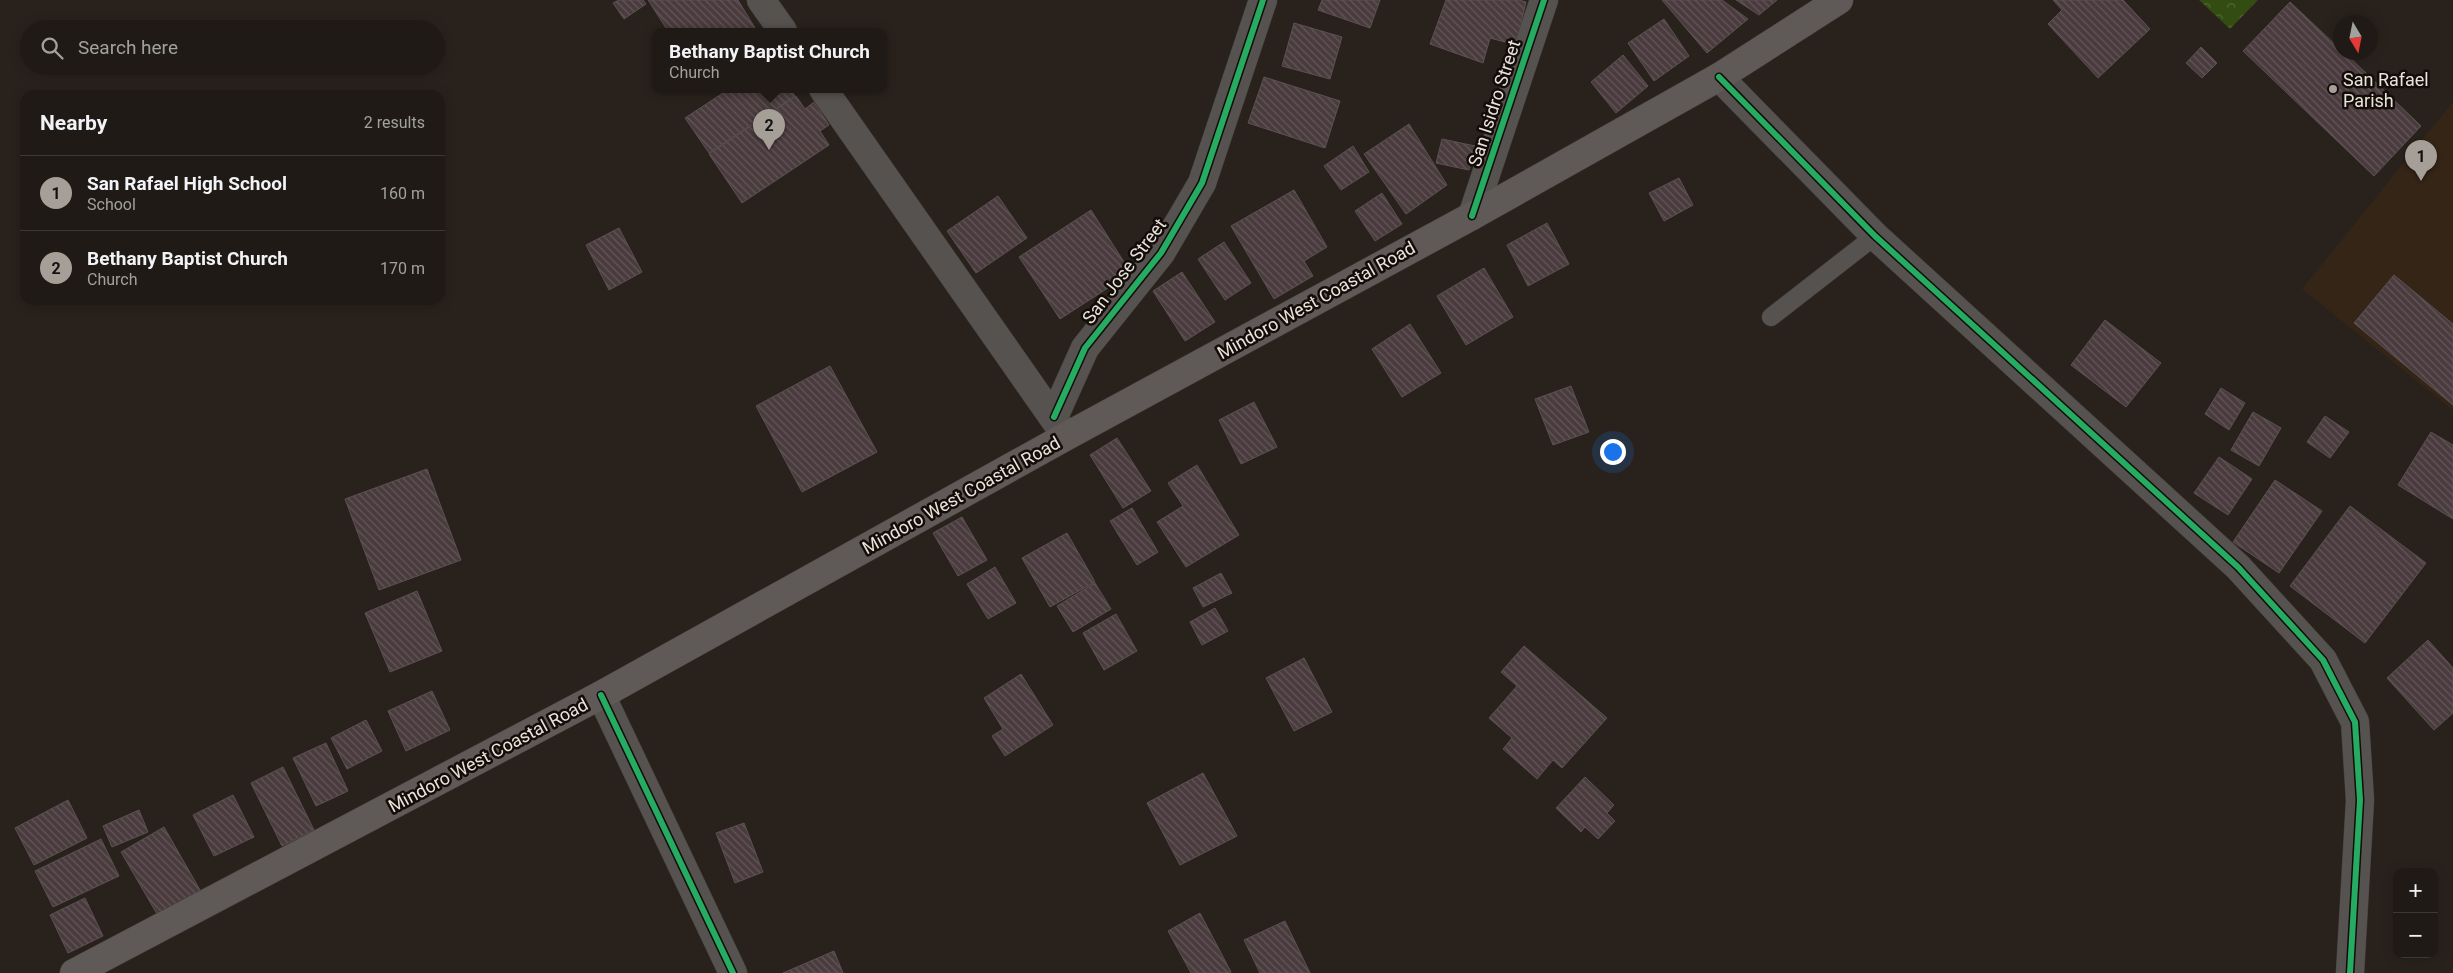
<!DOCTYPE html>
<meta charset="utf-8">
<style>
body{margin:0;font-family:Roboto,sans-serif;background:#27231e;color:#f1f3f6}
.controls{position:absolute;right:15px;bottom:15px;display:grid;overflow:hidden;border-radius:10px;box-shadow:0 2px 12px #0003}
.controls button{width:45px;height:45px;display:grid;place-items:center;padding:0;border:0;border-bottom:1px solid #3c3834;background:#1f1a15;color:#f1f3f6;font:25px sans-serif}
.compass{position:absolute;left:2333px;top:15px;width:45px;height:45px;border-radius:50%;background:#1f1a15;box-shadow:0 2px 12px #0003;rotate:170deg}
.you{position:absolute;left:1612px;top:451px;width:18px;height:18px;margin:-12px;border:4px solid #fff;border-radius:50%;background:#1a73e8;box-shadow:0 0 0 8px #1a73e833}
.badge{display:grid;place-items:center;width:32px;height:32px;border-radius:50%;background:#a69f98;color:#111;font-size:16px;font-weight:700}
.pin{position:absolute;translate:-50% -41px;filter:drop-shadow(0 1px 2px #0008)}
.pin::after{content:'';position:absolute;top:26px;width:18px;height:15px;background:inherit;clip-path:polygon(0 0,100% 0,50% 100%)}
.popup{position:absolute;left:652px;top:28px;width:235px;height:65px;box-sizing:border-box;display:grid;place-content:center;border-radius:10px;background:#1f1a15;filter:drop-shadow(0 1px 4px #0005);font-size:16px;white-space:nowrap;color:#a1a1a0}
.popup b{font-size:19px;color:#f1f3f6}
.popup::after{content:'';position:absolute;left:50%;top:100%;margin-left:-10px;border:10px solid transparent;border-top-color:#1f1a15}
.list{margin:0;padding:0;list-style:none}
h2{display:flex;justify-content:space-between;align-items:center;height:65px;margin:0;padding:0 20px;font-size:21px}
h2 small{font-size:16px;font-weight:400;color:#a1a1a0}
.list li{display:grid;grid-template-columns:32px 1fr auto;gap:15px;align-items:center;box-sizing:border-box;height:75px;padding:0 20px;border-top:1px solid #3c3834}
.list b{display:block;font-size:19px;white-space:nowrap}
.list p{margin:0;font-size:16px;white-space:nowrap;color:#a1a1a0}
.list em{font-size:16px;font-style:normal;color:#a1a1a0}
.icon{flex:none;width:28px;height:28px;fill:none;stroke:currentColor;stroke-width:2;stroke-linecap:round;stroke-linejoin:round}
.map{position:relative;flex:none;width:2453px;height:973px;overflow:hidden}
.search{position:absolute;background:#1f1a15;box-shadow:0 2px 12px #0003;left:20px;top:20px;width:425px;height:55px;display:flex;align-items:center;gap:12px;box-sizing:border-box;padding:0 18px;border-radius:28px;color:#a1a1a0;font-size:19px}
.panel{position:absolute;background:#1f1a15;box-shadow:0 2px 12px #0003;left:20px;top:90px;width:425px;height:215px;border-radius:15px}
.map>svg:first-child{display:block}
.built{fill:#352517}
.park{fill:url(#park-crowns)}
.building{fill:url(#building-back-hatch);stroke:#595251}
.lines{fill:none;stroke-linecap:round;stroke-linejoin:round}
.service-casing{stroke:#433d38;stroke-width:19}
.minor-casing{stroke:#433d38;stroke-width:29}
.primary-casing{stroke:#433d38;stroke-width:29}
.service{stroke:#555250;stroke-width:18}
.minor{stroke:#555250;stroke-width:28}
.primary{stroke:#5f5958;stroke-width:28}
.cycleway-casing{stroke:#120d08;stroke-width:9}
.cycleway{stroke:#26ab63;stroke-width:6}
.poi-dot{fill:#a69f98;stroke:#120d08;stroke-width:2}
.labels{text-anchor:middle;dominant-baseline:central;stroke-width:5;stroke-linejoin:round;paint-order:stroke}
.poi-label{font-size:18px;fill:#eae2db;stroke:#120d08;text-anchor:start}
.street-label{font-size:18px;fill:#eae2db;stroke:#120d08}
</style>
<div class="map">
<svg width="2453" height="973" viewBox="0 0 2453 973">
<defs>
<pattern id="park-crowns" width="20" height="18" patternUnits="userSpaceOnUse" patternTransform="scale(1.25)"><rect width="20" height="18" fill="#334c12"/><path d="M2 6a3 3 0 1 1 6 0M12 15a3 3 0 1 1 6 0" fill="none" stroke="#516634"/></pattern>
<pattern id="building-back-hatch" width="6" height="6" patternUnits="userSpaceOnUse" patternTransform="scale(1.25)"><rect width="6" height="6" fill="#4a3b3e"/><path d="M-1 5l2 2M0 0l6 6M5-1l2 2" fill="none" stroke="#645759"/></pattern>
</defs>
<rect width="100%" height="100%" fill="#29221c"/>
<path class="built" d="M2453 102V410L2302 289Z"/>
<path class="park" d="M2199 0H2258L2230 29Z"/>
<path class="building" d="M619 0H643L646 4 624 19 613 3Z
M648 0H738L755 28 749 31H668Z
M1322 0H1380L1370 28 1318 10Z
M1446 0H1519L1526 2 1516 45 1490 38 1483 63 1430 44Z
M1662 0H1722L1748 19 1707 53Z
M1736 0H1777L1759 15Z
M2053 0H2123L2150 29 2098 78 2048 24 2062 10Z
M2290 2 2340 49V52H2344L2421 126 2374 176 2243 51Z
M1664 19 1689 56 1654 81 1628 43Z
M1294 23 1342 37 1330 79 1282 66Z
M2201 47 2217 63 2202 78 2186 63Z
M1623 55 1648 86 1616 113 1591 82Z
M1264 77 1340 101 1325 148 1248 123Z
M729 89H790L795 96 709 153 685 118Z
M796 96 805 109 814 102 829 125 820 131 829 145 742 203 709 154Z
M1409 124 1447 185 1406 214 1364 154Z
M1442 139 1475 146 1469 170 1436 163Z
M1353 146 1369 172 1341 190 1324 166Z
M1679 178 1693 205 1664 221 1649 193Z
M1294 190 1327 247 1304 261 1313 276 1274 299 1231 226Z
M1382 193 1402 224 1375 241 1355 211Z
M998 196 1027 238 976 273 947 231Z
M1091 210 1131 273 1060 319 1019 257Z
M1547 223 1569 264 1528 286 1507 245Z
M619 228 642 272 609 290 586 245Z
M1224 242 1251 283 1225 300 1198 259Z
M1484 268 1513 317 1466 345 1437 296Z
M1182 272 1215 322 1185 341 1153 291Z
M2394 275 2453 324V405L2354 323Z
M2105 320 2161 363 2126 407 2071 365Z
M1410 324 1441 373 1402 397 1372 349Z
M830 366 877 452 802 492 756 406Z
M1571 386 1589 432 1553 445 1535 399Z
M2221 388 2245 403 2229 430 2205 414Z
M1254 402 1277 447 1241 464 1219 420Z
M2253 412 2281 428 2259 466 2231 450Z
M2325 416 2349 432 2330 458 2307 442Z
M2431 432 2453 445V519L2398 485Z
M1117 438 1151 491 1123 508 1090 455Z
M2219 457 2252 479 2228 515 2194 493Z
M1197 465 1239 535 1186 567 1157 522 1183 506 1168 483Z
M427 469 461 560 379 590 345 499Z
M2275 480 2322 511 2279 573 2233 542Z
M2350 506 2426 563 2365 643 2290 586Z
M1132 508 1158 552 1137 565 1110 521Z
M962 517 987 560 958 576 933 533Z
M1067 533 1095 582 1050 607 1022 558Z
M995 567 1016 603 988 619 967 584Z
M1221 573 1232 593 1203 607 1193 588Z
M1095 583 1111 609 1073 632 1057 606Z
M417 591 442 651 390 672 365 613Z
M1215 608 1228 631 1202 645 1190 622Z
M1116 614 1137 651 1104 670 1083 633Z
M2428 640 2453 668V713L2434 730 2387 678Z
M1524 646 1607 718 1562 768 1553 760 1537 779 1503 749 1512 738 1489 718 1517 686 1501 672Z
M1304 658 1332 712 1294 731 1266 678Z
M1021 674 1053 725 1005 756 992 736 1003 729 984 698Z
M432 691 450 730 406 751 388 711Z
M366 720 382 751 347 769 331 738Z
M326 743 348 791 316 806 293 758Z
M283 767 314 830 282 846 251 783Z
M1203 773 1237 836 1180 865 1147 803Z
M1585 777 1614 805 1607 813 1615 821 1598 839 1585 827 1581 832 1556 808Z
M233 795 254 837 214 856 193 815Z
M68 800 87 838 34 865 15 828Z
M139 810 148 832 112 847 103 826Z
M744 823 763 872 735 883 716 833Z
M164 827 200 890 157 914 121 852Z
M101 839 119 876 53 907 35 871Z
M85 898 103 936 68 953 50 915Z
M1200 913 1231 972 1229 973H1191L1168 931Z
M1285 921 1310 973H1260L1244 940Z
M834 951 843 973H783Z"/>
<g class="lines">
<defs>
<path id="service" d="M1771 317 1875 236"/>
<path id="minor" d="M761 0 783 31
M1719 77 1875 236 2238 567 2323 660 2355 722 2360 800 2350 973
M823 89 1061 429
M1472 216 1544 0
M1054 417 1085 348 1161 253 1202 183 1263 0
M601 695 733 973"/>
<path id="primary" d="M74 973 601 695 1065 437 1472 216 1719 77 1839 0"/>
</defs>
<use href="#service" class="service-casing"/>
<use href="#minor" class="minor-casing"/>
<use href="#primary" class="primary-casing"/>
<use href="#service" class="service"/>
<use href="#minor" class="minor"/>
<use href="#primary" class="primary"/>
<defs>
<path id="cycleway" d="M1719 77 1875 236 2238 567 2323 660 2355 722 2360 800 2350 973
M1472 216 1544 0
M1054 417 1085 348 1161 253 1202 183 1263 0
M601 695 733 973"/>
</defs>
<use href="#cycleway" class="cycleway-casing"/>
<use href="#cycleway" class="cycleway"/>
</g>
<circle class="poi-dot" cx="2333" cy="89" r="5"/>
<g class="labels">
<g class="poi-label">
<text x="2343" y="79">San Rafael<tspan x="2343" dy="21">Parish</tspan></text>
</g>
<g class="street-label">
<text transform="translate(1494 103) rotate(-72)">San Isidro Street</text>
<text transform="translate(1124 271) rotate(-53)">San Jose Street</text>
<text transform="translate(1316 300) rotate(-29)">Mindoro West Coastal Road</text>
<text transform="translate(961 495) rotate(-29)">Mindoro West Coastal Road</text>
<text transform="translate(488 755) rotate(-28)">Mindoro West Coastal Road</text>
</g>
</g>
</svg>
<div class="controls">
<button>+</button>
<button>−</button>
</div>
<svg class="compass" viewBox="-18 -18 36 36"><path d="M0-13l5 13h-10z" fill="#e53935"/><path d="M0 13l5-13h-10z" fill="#a1a1a0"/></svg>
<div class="you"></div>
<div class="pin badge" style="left:2421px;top:181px">1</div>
<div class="pin badge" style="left:769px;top:150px">2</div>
<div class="popup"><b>Bethany Baptist Church</b>Church</div>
<div class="search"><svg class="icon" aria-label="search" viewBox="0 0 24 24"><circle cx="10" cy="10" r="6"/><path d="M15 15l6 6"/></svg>Search here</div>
<section class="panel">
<h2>Nearby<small>2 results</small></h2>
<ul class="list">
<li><span class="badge">1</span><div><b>San Rafael High School</b><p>School</p></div><em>160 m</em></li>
<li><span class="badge">2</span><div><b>Bethany Baptist Church</b><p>Church</p></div><em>170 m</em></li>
</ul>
</section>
</div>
